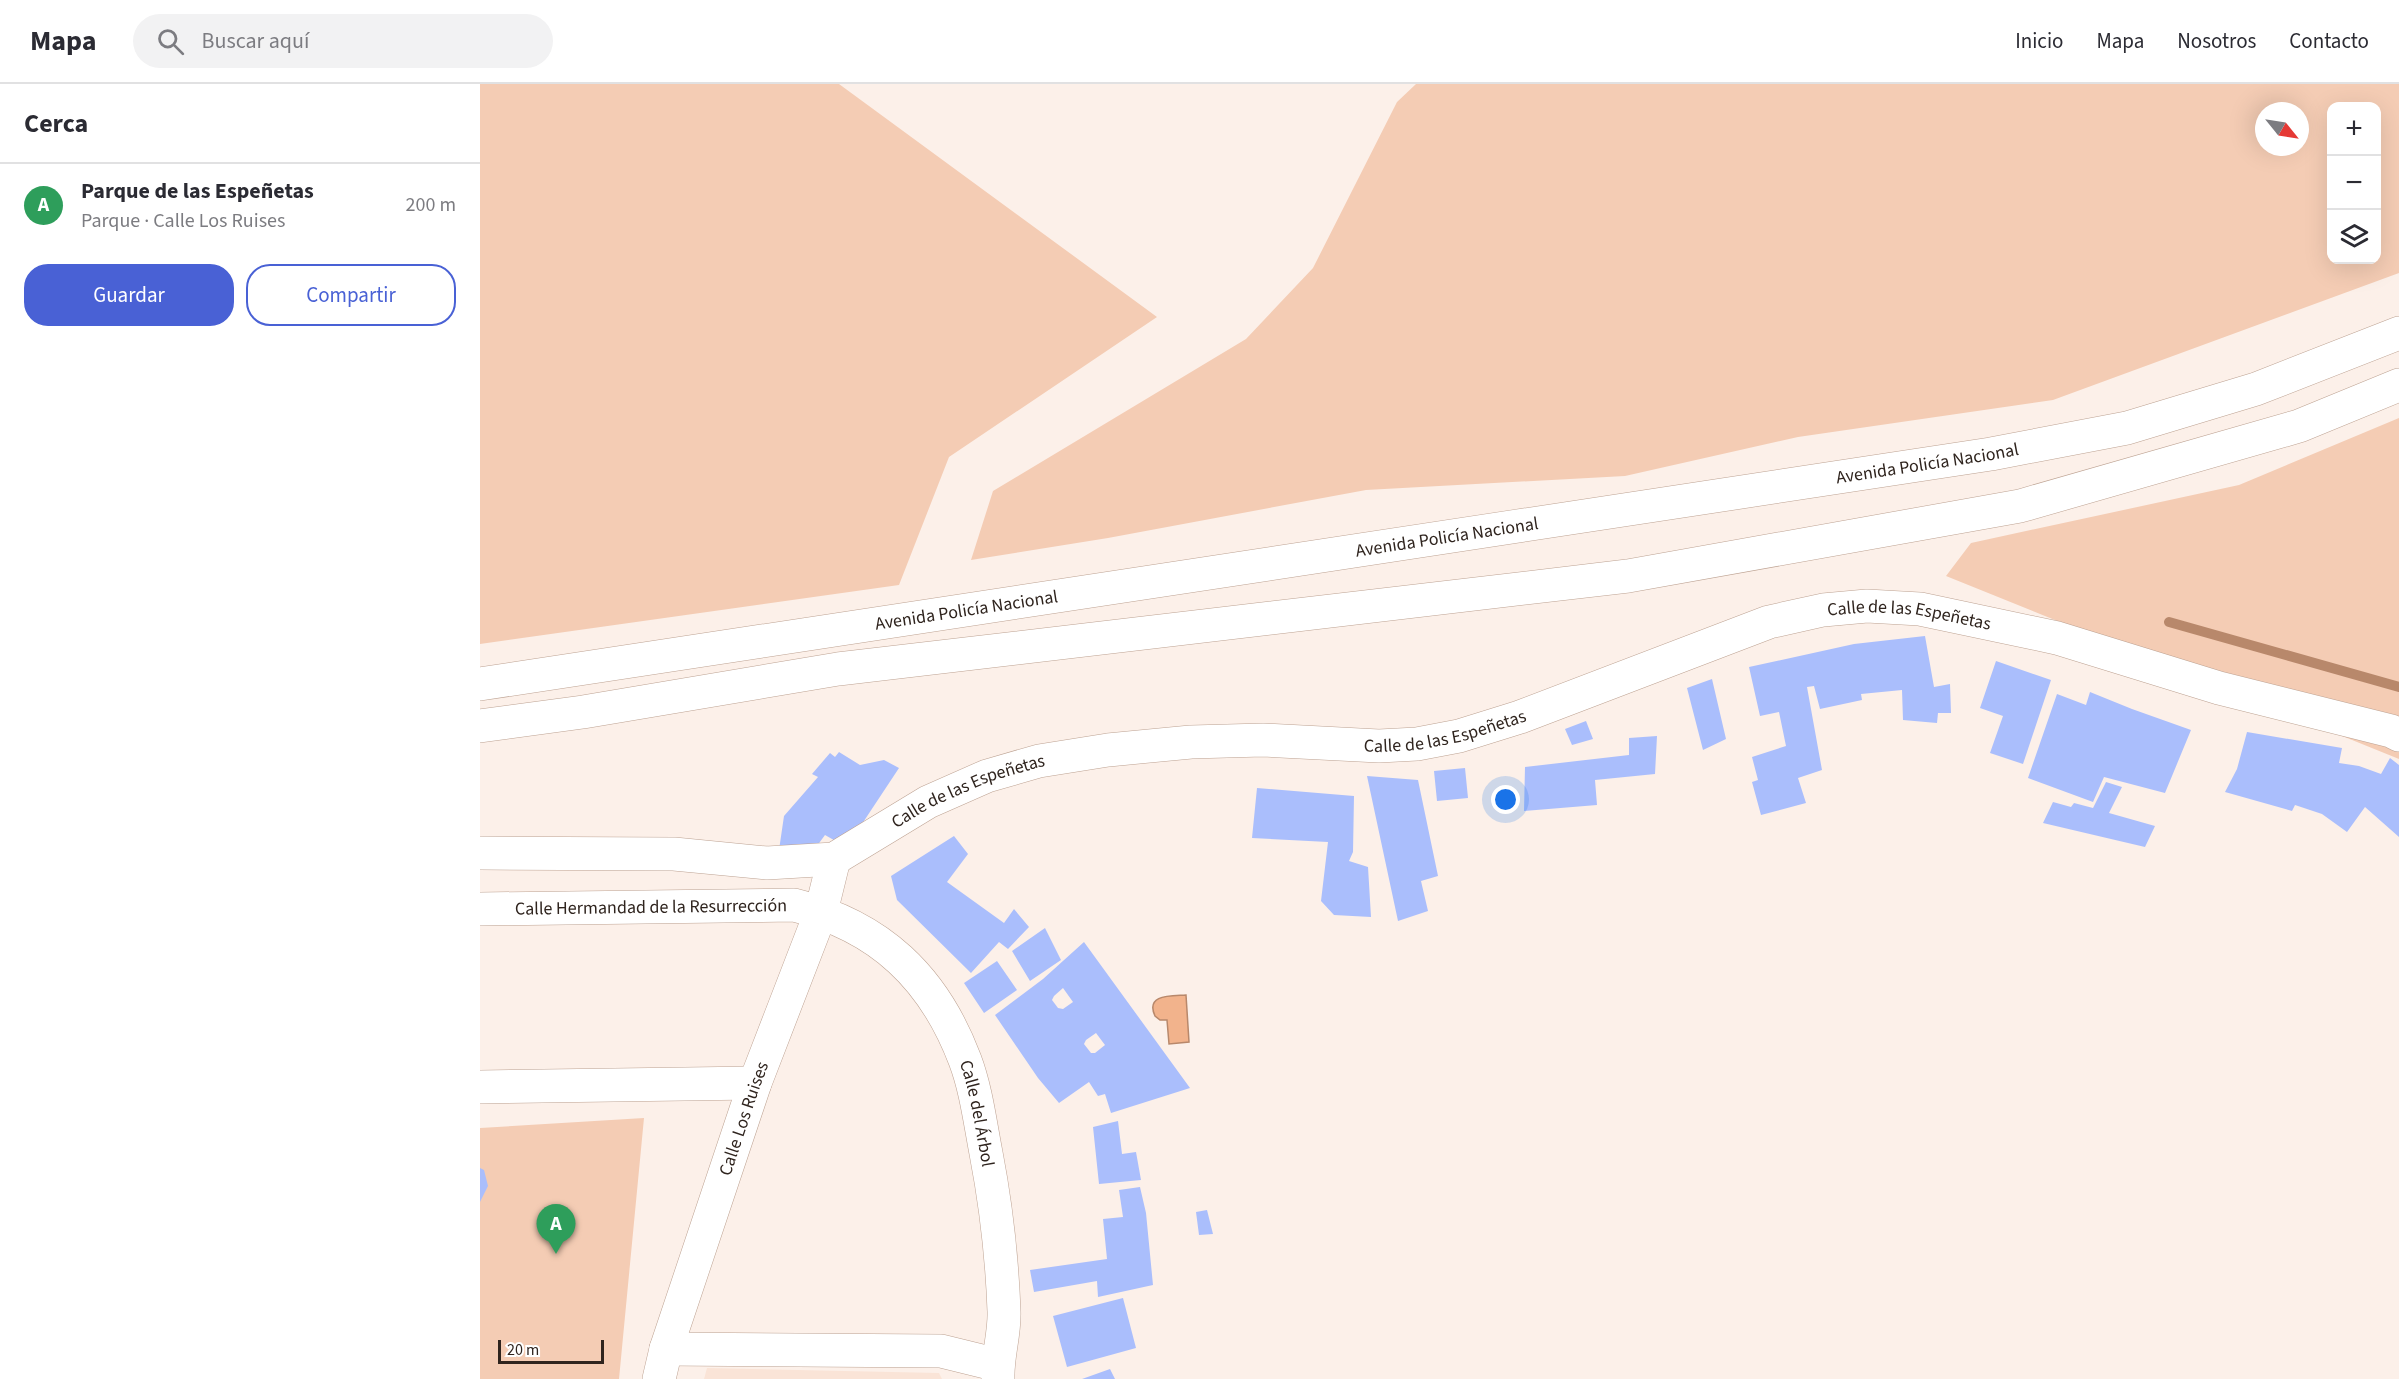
<!DOCTYPE html>
<html lang="es">
<meta charset="utf-8">
<style>
body{margin:0;font-family:"Source Sans 3",sans-serif;background:#f2f2f3;color:#2b2b33}
.controls{position:absolute;right:18px;top:18px;display:grid;overflow:hidden;border-radius:12px;box-shadow:0 6px 24px #0002}
.controls button{width:54px;height:54px;display:grid;place-items:center;padding:0;border:0;border-bottom:2px solid #e1e1e2;background:#fff;color:#2b2b33;font:30px sans-serif}
.compass{position:absolute;left:1775px;top:18px;width:54px;height:54px;border-radius:50%;background:#fff;box-shadow:0 6px 24px #0002;rotate:120deg}
.scale{position:absolute;left:18px;bottom:15px;width:106px;box-sizing:border-box;padding-left:6px;border:3px solid #2f241e;border-top:0;font-size:16px;line-height:21px;white-space:nowrap;color:#2f241e;-webkit-text-stroke:4px #fff;paint-order:stroke}
.you{position:absolute;left:1026px;top:716px;width:21px;height:21px;margin:-15px;border:4px solid #fff;border-radius:50%;background:#1a73e8;box-shadow:0 0 0 9px #1a73e833}
.badge{display:grid;place-items:center;width:39px;height:39px;border-radius:50%;background:#4961d5;color:#fff;font-size:20px;font-weight:700}
.pin{position:absolute;translate:-50% -50px;filter:drop-shadow(0 2px 3px #0008)}
.pin::after{content:'';position:absolute;top:32px;width:21px;height:18px;background:inherit;clip-path:polygon(0 0,100% 0,50% 100%)}
.list{margin:0;padding:0;list-style:none}
h2{display:flex;justify-content:space-between;align-items:center;height:78px;margin:0;padding:0 24px;font-size:26px}
h2 small{font-size:20px;font-weight:400;color:#7c7c81}
.list li{display:grid;grid-template-columns:39px 1fr auto;gap:18px;align-items:center;box-sizing:border-box;height:84px;padding:0 24px;border-top:2px solid #e1e1e2}
.list b{display:block;font-size:22px;white-space:nowrap}
.list p{margin:0;font-size:20px;white-space:nowrap;color:#7c7c81}
.list em{font-size:20px;font-style:normal;color:#7c7c81}
.actions{display:flex;gap:12px;padding:18px 24px}
.actions a{flex:1;padding:14px 0;border:2px solid #4961d5;border-radius:24px;text-align:center;font-size:21px;color:#4961d5}
.actions .main{background:#4961d5;color:#fff}
.icon{flex:none;width:33px;height:33px;fill:none;stroke:currentColor;stroke-width:2;stroke-linecap:round;stroke-linejoin:round}
.map{position:relative;flex:none;width:1919px;height:1295px;overflow:hidden}
header{display:flex;align-items:center;gap:36px;box-sizing:border-box;height:84px;padding:0 30px;background:#fff;border-bottom:2px solid #e1e1e2}
header strong{font-size:28px}
nav{display:flex;gap:33px;margin-inline-start:auto;font-size:21px}
.search{width:420px;height:54px;background:#f2f2f3;display:flex;align-items:center;gap:15px;box-sizing:border-box;padding:0 21px;border-radius:33px;color:#7c7c81;font-size:22px}
main{display:flex}
aside{flex:1;background:#fff}
.map>svg:first-child{display:block}
.built{fill:#fae4d7}
.green{fill:#f4ccb4;fill-rule:evenodd}
.water{fill:#f2b38c;stroke:#b8886b;stroke-width:1.5}
.lines{fill:none;stroke-linecap:round;stroke-linejoin:round}
.stream{stroke:#b8886b;stroke-width:10}
.building{fill:#aabefc;fill-rule:evenodd}
.minor-casing{stroke:#bda292;stroke-width:34}
.minor{stroke:#fff;stroke-width:33}
.labels{text-anchor:middle;dominant-baseline:central;stroke-width:4.5;stroke-linejoin:round;paint-order:stroke}
.street-label{font-size:18px;fill:#2f241e;stroke:#fff}
</style>
<header>
<strong>Mapa</strong>
<div class="search"><svg class="icon" aria-label="search" viewBox="0 0 24 24"><circle cx="10" cy="10" r="6"/><path d="M15 15l6 6"/></svg>Buscar aquí</div>
<nav><a>Inicio</a><a>Mapa</a><a>Nosotros</a><a>Contacto</a></nav>
</header>
<main>
<aside>
<h2>Cerca<small></small></h2>
<ul class="list">
<li><span class="badge" style="background:#2e9e5b">A</span><div><b>Parque de las Espeñetas</b><p>Parque · Calle Los Ruises</p></div><em>200 m</em></li>
</ul>
<div class="actions"><a class="main">Guardar</a><a>Compartir</a></div>
</aside>
<div class="map">
<svg width="1919" height="1295" viewBox="0 0 1919 1295">
<rect width="100%" height="100%" fill="#fcf0e9"/>
<path class="built" d="M227 1284 459 1289 462 1295H224Z"/>
<path class="green" d="M0 0H359L677 233 469 373 419 501 0 560Z
M936 0H1919V189L1573 316 1318 353 1145 392 886 406 628 454 491 476 513 407 766 255 833 184 917 18ZM1896 22V176H1852V22ZM1784 27H1820V63H1784Z
M1919 334V675L1466 492 1491 459 1759 401Z
M164 1034 139 1295H0V1044Z"/>
<path class="water" d="M706 911 709 958 689 960 687 936H680L675 932C665 910 691 912 706 911Z"/>
<g class="lines">
<path class="stream" d="M1689 538 1919 603"/>
</g>
<path class="building" d="M1445 552 1454 603 1470 600 1471 629H1458L1457 639 1423 636 1422 606 1381 610 1382 616 1340 625 1334 602 1327 603 1342 686 1318 694 1326 719 1281 731 1272 698 1278 696 1272 673 1306 662 1299 628 1280 632 1269 583 1374 560Z
M1516 577 1571 596 1543 680 1510 669 1523 632 1500 624Z
M1232 595 1246 655 1223 666 1207 604Z
M1610 608 1652 625 1711 646 1685 709 1624 693 1613 718 1548 694 1577 610 1606 621Z
M1106 637 1113 655 1092 661 1085 645Z
M1767 648 1862 664 1859 679 1879 682 1901 690 1910 674 1919 681V753L1885 723 1867 748 1842 730 1815 721 1812 727 1745 708 1757 685Z
M1177 652 1175 690 1115 696 1117 721 1044 727 1045 683 1149 671V654Z
M359 668 380 681 404 676 419 684 374 752 359 759 345 751 334 766H299L304 732 338 693 332 690 350 669 355 673Z
M985 684 988 714 957 717 954 687Z
M887 692 938 696 958 792 941 797 948 827 918 837Z
M1626 698 1642 703 1629 729 1675 742 1665 763 1563 739 1573 718 1591 723 1594 719 1613 724Z
M777 704 874 712 873 768 869 777 888 783 891 833 854 831 841 817 848 758 772 754Z
M474 752 488 770 467 798 524 839 534 825 549 843 528 865 519 858 491 889 417 816 411 792Z
M565 844 581 876 550 897 532 867Z
M604 858 710 1004 631 1029 625 1010 618 1012 609 998 579 1019 558 994 515 931 563 895ZM583 904 593 918 583 925 578 924 572 916 574 912ZM616 949 625 961 615 969H611L604 960 606 956Z
M517 877 537 906 504 929 484 899Z
M638 1037 642 1070 656 1068 661 1096 619 1100 613 1043Z
M0 1084 4 1086 8 1102 0 1118Z
M660 1103 666 1129 673 1201 618 1213 617 1197 554 1208 550 1186 627 1175 623 1135 643 1133 639 1106Z
M727 1126 733 1150 719 1151 716 1128Z
M643 1214 656 1264 587 1283 573 1232Z
M630 1285 635 1295H602Z"/>
<g class="lines">
<defs>
<g id="minor">
<path id="s1" d="M0 600 1511 370 1647 344 1776 305 1919 249"/>
<path d="M0 642 103 628 358 585 1148 492 1540 422 1819 342 1919 301"/>
<path id="s2" d="M0 769 194 770 287 779 354 775 448 718 507 692 559 677 628 666 711 658 783 656 899 662 937 660 979 652 1040 633 1289 538 1343 526 1387 522 1440 525 1577 554 1739 604 1911 647 1919 651"/>
<path id="s3" d="M0 825 314 821C400 842 454 894 485 976 496 1005 500 1038 506 1069 516 1121 522 1174 524 1227 525 1250 517 1272 518 1295"/>
<path d="M0 1003 275 999"/>
<path d="M186 1265 461 1267 518 1281"/>
<path id="s4" d="M179 1295 186 1265 275 999 341 828 354 775"/>
</g>
</defs>
<use href="#minor" class="minor-casing"/>
<use href="#minor" class="minor"/>
</g>
<g class="labels">
<g class="street-label">
<text stroke="none"><textPath href="#s1" startOffset="1464">Avenida Policía Nacional</textPath></text>
<text stroke="none"><textPath href="#s1" startOffset="978">Avenida Policía Nacional</textPath></text>
<text stroke="none"><textPath href="#s1" startOffset="492">Avenida Policía Nacional</textPath></text>
<text stroke="none"><textPath href="#s2" startOffset="1478">Calle de las Espeñetas</textPath></text>
<text stroke="none"><textPath href="#s2" startOffset="992">Calle de las Espeñetas</textPath></text>
<text stroke="none"><textPath href="#s2" startOffset="506">Calle de las Espeñetas</textPath></text>
<text stroke="none"><textPath href="#s3" startOffset="171">Calle Hermandad de la Resurrección</textPath></text>
<text stroke="none"><textPath href="#s3" startOffset="610">Calle del Árbol</textPath></text>
<text stroke="none"><textPath href="#s4" startOffset="274">Calle Los Ruises</textPath></text>
</g>
</g>
</svg>
<div class="controls">
<button>+</button>
<button>−</button>
<button><svg class="icon" aria-label="layers" viewBox="0 0 24 24"><path d="M12 4l9 5-9 5-9-5zM3 14l9 5 9-5"/></svg></button>
</div>
<svg class="compass" viewBox="-18 -18 36 36"><path d="M0-13l5 13h-10z" fill="#e53935"/><path d="M0 13l5-13h-10z" fill="#7c7c81"/></svg>
<div class="scale">20 m</div>
<div class="you"></div>
<div class="pin badge" style="left:76px;top:1170px;background:#2e9e5b">A</div>
</div>
</main>
